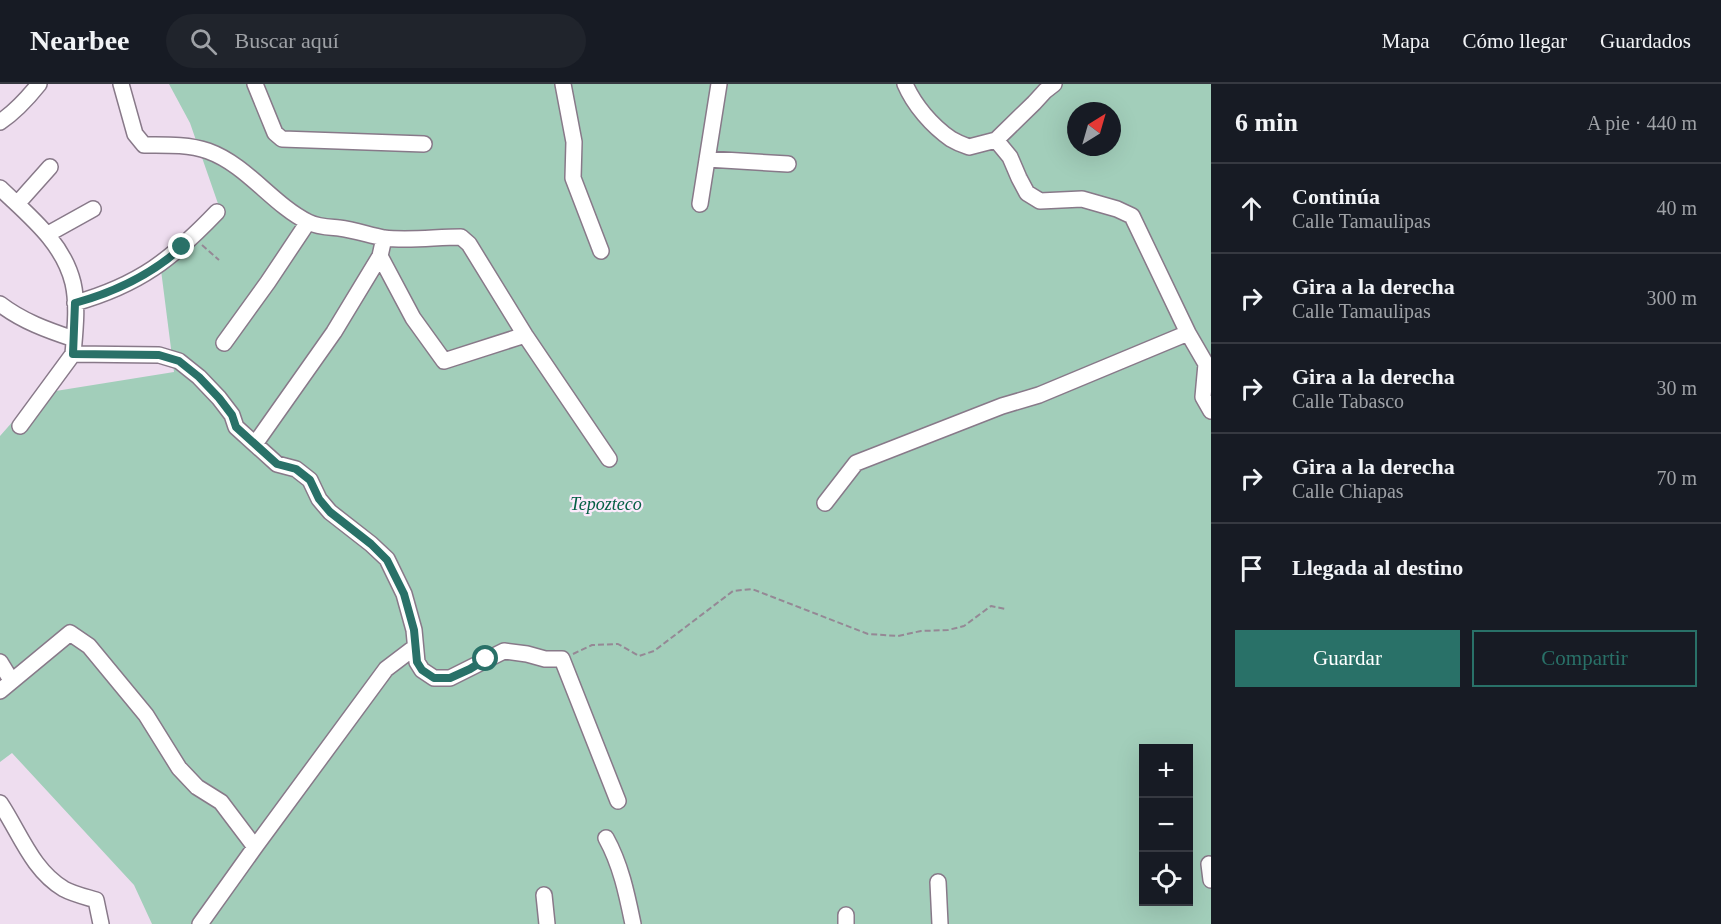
<!DOCTYPE html>
<html lang="es">
<meta charset="utf-8">
<style>
body{margin:0;font-family:Georgia,serif;background:#20242c;color:#f1f3f6}
.controls{position:absolute;right:18px;bottom:18px;display:grid;overflow:hidden;border-radius:0px;box-shadow:0 6px 24px #0002}
.controls button{width:54px;height:54px;display:grid;place-items:center;padding:0;border:0;border-bottom:2px solid #363941;background:#171b24;color:#f1f3f6;font:30px sans-serif}
.compass{position:absolute;left:1067px;top:18px;width:54px;height:54px;border-radius:50%;background:#171b24;box-shadow:0 6px 24px #0002;rotate:37deg}
.stop{position:absolute;width:18px;height:18px;margin:-14px;border:4px solid #297168;border-radius:50%;background:#fff}
.stop.end{background:#297168;border-color:#fff;box-shadow:0 2px 6px #0008}
.list{margin:0;padding:0;list-style:none}
h2{display:flex;justify-content:space-between;align-items:center;height:78px;margin:0;padding:0 24px;font-size:26px}
h2 small{font-size:20px;font-weight:400;color:#9ea1a6}
.list li{display:grid;grid-template-columns:39px 1fr auto;gap:18px;align-items:center;box-sizing:border-box;height:90px;padding:0 24px;border-top:2px solid #363941}
.list b{display:block;font-size:22px;white-space:nowrap}
.list p{margin:0;font-size:20px;white-space:nowrap;color:#9ea1a6}
.list em{font-size:20px;font-style:normal;color:#9ea1a6}
.actions{display:flex;gap:12px;padding:18px 24px}
.actions a{flex:1;padding:14px 0;border:2px solid #297168;border-radius:0px;text-align:center;font-size:21px;color:#297168}
.actions .main{background:#297168;color:#fff}
.icon{flex:none;width:33px;height:33px;fill:none;stroke:currentColor;stroke-width:2;stroke-linecap:round;stroke-linejoin:round}
.map{position:relative;flex:none;width:1211px;height:840px;overflow:hidden}
header{display:flex;align-items:center;gap:36px;box-sizing:border-box;height:84px;padding:0 30px;background:#171b24;border-bottom:2px solid #363941}
header strong{font-size:28px}
nav{display:flex;gap:33px;margin-inline-start:auto;font-size:21px}
.search{width:420px;height:54px;background:#20242c;display:flex;align-items:center;gap:15px;box-sizing:border-box;padding:0 21px;border-radius:33px;color:#9ea1a6;font-size:22px}
main{display:flex}
aside{flex:1;background:#171b24}
.map>svg:first-child{display:block}
.green{fill:#a2ceba;fill-rule:evenodd}
.lines{fill:none;stroke-linecap:round;stroke-linejoin:round}
.minor-casing{stroke:#887989;stroke-width:18}
.path{stroke:#958895;stroke-width:2;stroke-dasharray:6 3;stroke-linecap:butt}
.minor{stroke:#fff;stroke-width:15}
.route{stroke:#297168;stroke-width:8}
.labels{text-anchor:middle;dominant-baseline:central;stroke-width:4.5;stroke-linejoin:round;paint-order:stroke}
.park-label{font-size:18px;font-style:italic;fill:#045f44;stroke:#fceafc}
</style>
<header>
<strong>Nearbee</strong>
<div class="search"><svg class="icon" aria-label="search" viewBox="0 0 24 24"><circle cx="10" cy="10" r="6"/><path d="M15 15l6 6"/></svg>Buscar aquí</div>
<nav><a>Mapa</a><a>Cómo llegar</a><a>Guardados</a></nav>
</header>
<main>
<div class="map">
<svg width="1211" height="840" viewBox="0 0 1211 840">
<rect width="100%" height="100%" fill="#eeddef"/>
<path class="green" d="M169 0H1211V840H152L134 801 12 669 0 678V352L37 310 174 288 161 186 223 134 190 39ZM1076 27H1112V63H1076ZM1144 664H1188V818H1144Z"/>
<g class="lines">
<defs>
<path id="minor" d="M121 0 135 50 144 61C165 61 188 60 208 67 247 81 272 120 308 138 318 143 328 143 339 144 354 146 369 151 384 154 409 157 436 153 461 153L469 160 525 251 609 375
M255 0 275 49 282 55 424 60
M563 0 574 58 573 94 601 167
M905 0C914 21 932 42 951 55 956 58 963 61 969 63L996 56 1034 19 1045 7 1054 0
M0 38C15 28 27 15 39 0
M996 56 1010 73 1019 94 1027 109 1040 117 1082 115 1117 125 1132 132 1188 249 1206 280 1203 313 1211 327
M707 75 788 80
M0 104C29 132 63 158 73 199 78 221 75 247 73 270
M17 120 50 83
M700 120 719 0
M48 150 93 125
M384 154 380 172 413 234 444 277 525 251
M75 219C139 201 172 175 217 128
M0 220C22 237 47 246 74 255
M224 259 268 198 308 138
M73 270 159 271 179 277 199 293 219 314 232 331 236 343 277 380 296 385 310 396 319 415 330 428 371 460 387 475 404 510 414 546 417 578 422 586 434 594H450L504 567 527 570 545 575H562L618 717
M20 342 73 270
M255 360 334 248 380 172
M825 419 856 379 1002 322 1039 311 1188 249
M0 578 11 596
M0 607 70 549 89 562 146 631 179 684 197 703 221 718 255 763
M0 719C20 749 32 786 64 805 73 810 86 813 96 816L101 840
M606 754C621 781 627 811 633 840
M1209 780 1211 796
M938 798 940 840
M544 811 547 840
M200 840 255 763 386 585 415 563
M846 840V831"/>
</defs>
<use href="#minor" class="minor-casing"/>
<path class="path" d="M202 161 219 176
M573 570 592 561 618 560 639 572 654 567 733 507 752 505 868 550 898 552 921 547 948 546 964 542 991 522 1005 525"/>
<use href="#minor" class="minor"/>
</g>
<g class="lines">
<path class="route" d="M182 163C151 191 115 208 75 219L73 270 159 271 179 277 199 293 219 314 232 331 236 343 277 380 296 385 310 396 319 415 330 428 371 460 387 476 404 510 414 546 417 578 422 586 434 594H450L470 585 486 575"/>
</g>
<g class="labels">
<g class="park-label">
<text x="606" y="420">Tepozteco</text>
</g>
</g>
</svg>
<div class="controls">
<button>+</button>
<button>−</button>
<button><svg class="icon" aria-label="locate" viewBox="0 0 24 24"><circle cx="12" cy="12" r="6"/><path d="M12 2v4M12 18v4M2 12h4M18 12h4"/></svg></button>
</div>
<svg class="compass" viewBox="-18 -18 36 36"><path d="M0-13l5 13h-10z" fill="#e53935"/><path d="M0 13l5-13h-10z" fill="#9ea1a6"/></svg>
<div class="stop" style="left:486px;top:575px"></div>
<div class="stop end" style="left:182px;top:163px"></div>
</div>
<aside>
<h2>6 min<small>A pie · 440 m</small></h2>
<ul class="list">
<li><svg class="icon" aria-label="ahead" viewBox="0 0 24 24"><path d="M12 20V5M6 11l6-6 6 6"/></svg><div><b>Continúa</b><p>Calle Tamaulipas</p></div><em>40 m</em></li>
<li><svg class="icon" aria-label="right" viewBox="0 0 24 24"><path d="M7 20v-9h11M14 6l5 5-5 5"/></svg><div><b>Gira a la derecha</b><p>Calle Tamaulipas</p></div><em>300 m</em></li>
<li><svg class="icon" aria-label="right" viewBox="0 0 24 24"><path d="M7 20v-9h11M14 6l5 5-5 5"/></svg><div><b>Gira a la derecha</b><p>Calle Tabasco</p></div><em>30 m</em></li>
<li><svg class="icon" aria-label="right" viewBox="0 0 24 24"><path d="M7 20v-9h11M14 6l5 5-5 5"/></svg><div><b>Gira a la derecha</b><p>Calle Chiapas</p></div><em>70 m</em></li>
<li><svg class="icon" aria-label="arrive" viewBox="0 0 24 24"><path d="M6 21V4h12l-3 4 3 4H6"/></svg><div><b>Llegada al destino</b></div></li>
</ul>
<div class="actions"><a class="main">Guardar</a><a>Compartir</a></div>
</aside>
</main>
